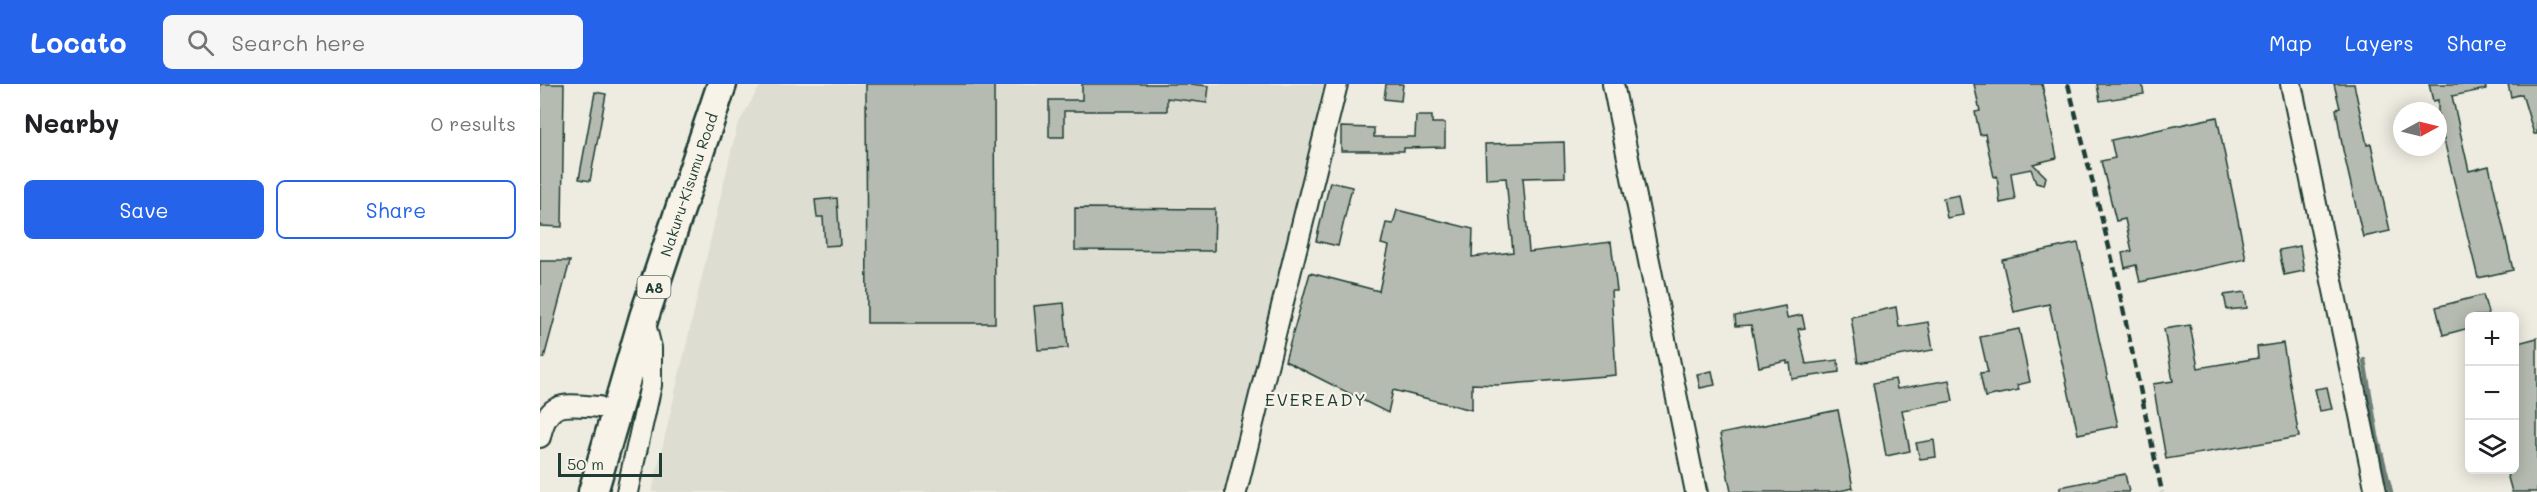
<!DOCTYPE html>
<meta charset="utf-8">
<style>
body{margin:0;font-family:Mali,sans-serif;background:#f6f6f6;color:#202124}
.controls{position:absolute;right:18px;bottom:18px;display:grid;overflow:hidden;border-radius:9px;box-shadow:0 3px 15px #0003}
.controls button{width:54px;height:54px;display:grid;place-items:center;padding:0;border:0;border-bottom:2px solid #e0e0e0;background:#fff;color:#202124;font:30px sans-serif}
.compass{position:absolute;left:1853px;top:18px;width:54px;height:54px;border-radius:50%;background:#fff;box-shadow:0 3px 15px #0003;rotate:83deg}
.scale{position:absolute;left:18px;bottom:15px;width:104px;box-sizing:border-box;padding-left:6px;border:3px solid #1f3d34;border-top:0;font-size:16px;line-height:21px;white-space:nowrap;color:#1f3d34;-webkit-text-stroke:4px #f7f3e8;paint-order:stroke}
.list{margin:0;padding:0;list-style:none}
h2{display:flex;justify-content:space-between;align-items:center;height:78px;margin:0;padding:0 24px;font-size:26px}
h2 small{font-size:20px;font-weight:400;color:#757577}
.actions{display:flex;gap:12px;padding:18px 24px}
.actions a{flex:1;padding:14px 0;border:2px solid #2563eb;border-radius:9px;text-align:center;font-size:21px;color:#2563eb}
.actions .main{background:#2563eb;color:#fff}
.icon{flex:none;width:33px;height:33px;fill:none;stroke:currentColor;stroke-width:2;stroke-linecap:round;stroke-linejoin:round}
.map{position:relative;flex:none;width:1997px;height:408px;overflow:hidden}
header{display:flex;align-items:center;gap:36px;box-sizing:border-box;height:84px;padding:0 30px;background:#2563eb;color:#fff}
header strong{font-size:28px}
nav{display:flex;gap:33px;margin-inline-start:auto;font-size:21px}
.search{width:420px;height:54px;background:#f6f6f6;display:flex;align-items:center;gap:15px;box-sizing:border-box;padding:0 21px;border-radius:9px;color:#757577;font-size:22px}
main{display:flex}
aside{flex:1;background:#fff}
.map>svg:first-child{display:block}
.built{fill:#ddddd2}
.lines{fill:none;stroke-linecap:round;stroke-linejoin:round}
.stream{stroke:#6c7e74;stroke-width:4.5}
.building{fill:#b5bbb0;stroke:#1f3d34;stroke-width:1.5}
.minor-casing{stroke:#1f3d34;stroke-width:24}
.highway-casing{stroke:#1f3d34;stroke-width:33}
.minor{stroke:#f7f3e8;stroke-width:20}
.highway{stroke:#f7f3e8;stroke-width:28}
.rail{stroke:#1f3d34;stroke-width:4.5;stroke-dasharray:9 4.5;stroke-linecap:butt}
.labels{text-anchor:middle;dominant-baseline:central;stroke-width:4.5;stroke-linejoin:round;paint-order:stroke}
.shield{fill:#f7f3e8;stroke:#60746a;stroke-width:1.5}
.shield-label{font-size:14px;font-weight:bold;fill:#1f3d34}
.street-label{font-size:15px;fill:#1f3d34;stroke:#f7f3e8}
.quarter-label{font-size:18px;letter-spacing:1.5px;fill:#1f3d34;stroke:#f7f3e8}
</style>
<header>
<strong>Locato</strong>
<div class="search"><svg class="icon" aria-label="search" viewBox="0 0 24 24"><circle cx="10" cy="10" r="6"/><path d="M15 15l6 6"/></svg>Search here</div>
<nav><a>Map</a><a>Layers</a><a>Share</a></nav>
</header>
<main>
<aside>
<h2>Nearby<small>0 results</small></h2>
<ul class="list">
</ul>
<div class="actions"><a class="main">Save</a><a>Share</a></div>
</aside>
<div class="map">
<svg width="1997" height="408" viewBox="0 0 1997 408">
<rect width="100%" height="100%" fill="#eeece1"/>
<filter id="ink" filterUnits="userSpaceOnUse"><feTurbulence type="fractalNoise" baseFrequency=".0167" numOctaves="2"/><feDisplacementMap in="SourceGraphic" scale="12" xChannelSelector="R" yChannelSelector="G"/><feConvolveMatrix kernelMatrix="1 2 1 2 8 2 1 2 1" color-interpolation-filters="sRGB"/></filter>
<g filter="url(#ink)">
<path class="built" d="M221 0H784L686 408H112L197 42Z"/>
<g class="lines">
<path class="stream" d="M1824 276 1837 352 1851 408
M1159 376 1167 408"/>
</g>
<path class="building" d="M0 0H24L22 143 0 142Z
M326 0H454L455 239H327Z
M542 0H650L669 2 667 19 627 14V27H524V53H509V16H542Z
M846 0H863L861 17 844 15Z
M1434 0H1502L1517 74 1493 80 1506 93 1504 101 1496 99 1491 85 1471 89 1475 116 1460 119 1457 92 1454 93 1445 50 1440 51 1435 28 1440 27Z
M1557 0H1602L1604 10 1560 17Z
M1794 0H1814L1827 61 1831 60 1850 147 1823 153 1803 66 1796 25 1800 24Z
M1889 0H1945L1946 5 1912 12 1929 87 1949 82 1973 186 1938 194 1898 32V16L1893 17Z
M1968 0H1997V50H1994L1982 10 1971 13Z
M55 8 66 10 50 97 39 95Z
M876 32H892V39H905V63L864 64V67H801V43L834 44V53H875Z
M1677 33 1706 175 1600 198 1596 181 1585 184 1582 169 1592 167 1585 135 1576 137 1561 77 1575 74 1571 56Z
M1024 58 1025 93 983 94 989 168 1071 158 1077 207H1071L1076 291 958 301 932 300V326L853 306 848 329 745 277 770 189 839 207 849 162 841 160 846 139 853 140 857 126 933 145 932 173 973 168 966 94 946 95 945 60Z
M790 98 812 103 798 162 776 157Z
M1419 111 1423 131 1407 134 1403 114Z
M297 114 300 161 285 162 283 133H277L275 116Z
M535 124 675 125 674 167 535 166Z
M1538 159 1578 342 1538 350 1509 220 1474 228 1462 176Z
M1760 162 1764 187 1744 191 1739 166Z
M0 177H30L4 274H0Z
M1705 208 1707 224 1687 226 1684 211Z
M1943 211 1949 232H1929V244L1903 251 1896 223Z
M524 219 528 264 498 266 494 222Z
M1245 222 1247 234 1262 231 1265 244 1258 245 1266 280 1298 276 1299 288 1252 295 1250 279 1247 280V277L1219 283 1211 241 1196 242 1195 232Z
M1356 223 1359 243 1388 238 1393 266 1318 279 1311 233Z
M1650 241 1658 284 1718 274 1717 263 1743 259 1759 353 1626 375 1613 300 1633 297 1624 245Z
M1479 245 1490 298 1477 301 1479 306 1445 313 1440 289 1448 288 1440 253Z
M1997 254V408H1972L1966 386H1974V260Z
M1172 287 1175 301 1160 304 1157 290Z
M1355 295 1357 305 1409 296 1413 317 1362 326 1370 367 1346 372 1333 299Z
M1787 303 1792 325 1780 327 1775 305Z
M1298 326 1313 404 1295 408H1191L1180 350Z
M1394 356 1396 373 1380 375 1376 359Z
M1585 390 1589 408H1520V403Z"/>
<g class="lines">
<defs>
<path id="minor" d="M1073 0 1156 408
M1751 0 1836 408
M0 353C8 314 27 321 59 323
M87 408 111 301V264L104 236
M696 408 797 0"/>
<g id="highway">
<path id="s1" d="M53 408 104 233 182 0"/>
</g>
</defs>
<use href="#minor" class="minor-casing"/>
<use href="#highway" class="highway-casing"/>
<use href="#minor" class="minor"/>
<use href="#highway" class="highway"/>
<path class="rail" d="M1528 0 1575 187 1622 408"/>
</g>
</g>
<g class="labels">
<rect class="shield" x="97.5" y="192" width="33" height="22" rx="4.5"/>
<g class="shield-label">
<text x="114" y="203">A8</text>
</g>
<g class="street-label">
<text stroke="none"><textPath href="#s1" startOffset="322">Nakuru-Kisumu Road</textPath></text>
</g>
<g class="quarter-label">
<text x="776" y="315">EVEREADY</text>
</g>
</g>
</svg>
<div class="controls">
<button>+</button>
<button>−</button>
<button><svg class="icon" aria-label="layers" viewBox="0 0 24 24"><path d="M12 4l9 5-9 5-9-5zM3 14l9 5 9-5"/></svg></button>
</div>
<svg class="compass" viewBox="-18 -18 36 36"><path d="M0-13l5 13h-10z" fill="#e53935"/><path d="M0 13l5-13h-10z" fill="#757577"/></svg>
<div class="scale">50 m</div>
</div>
</main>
